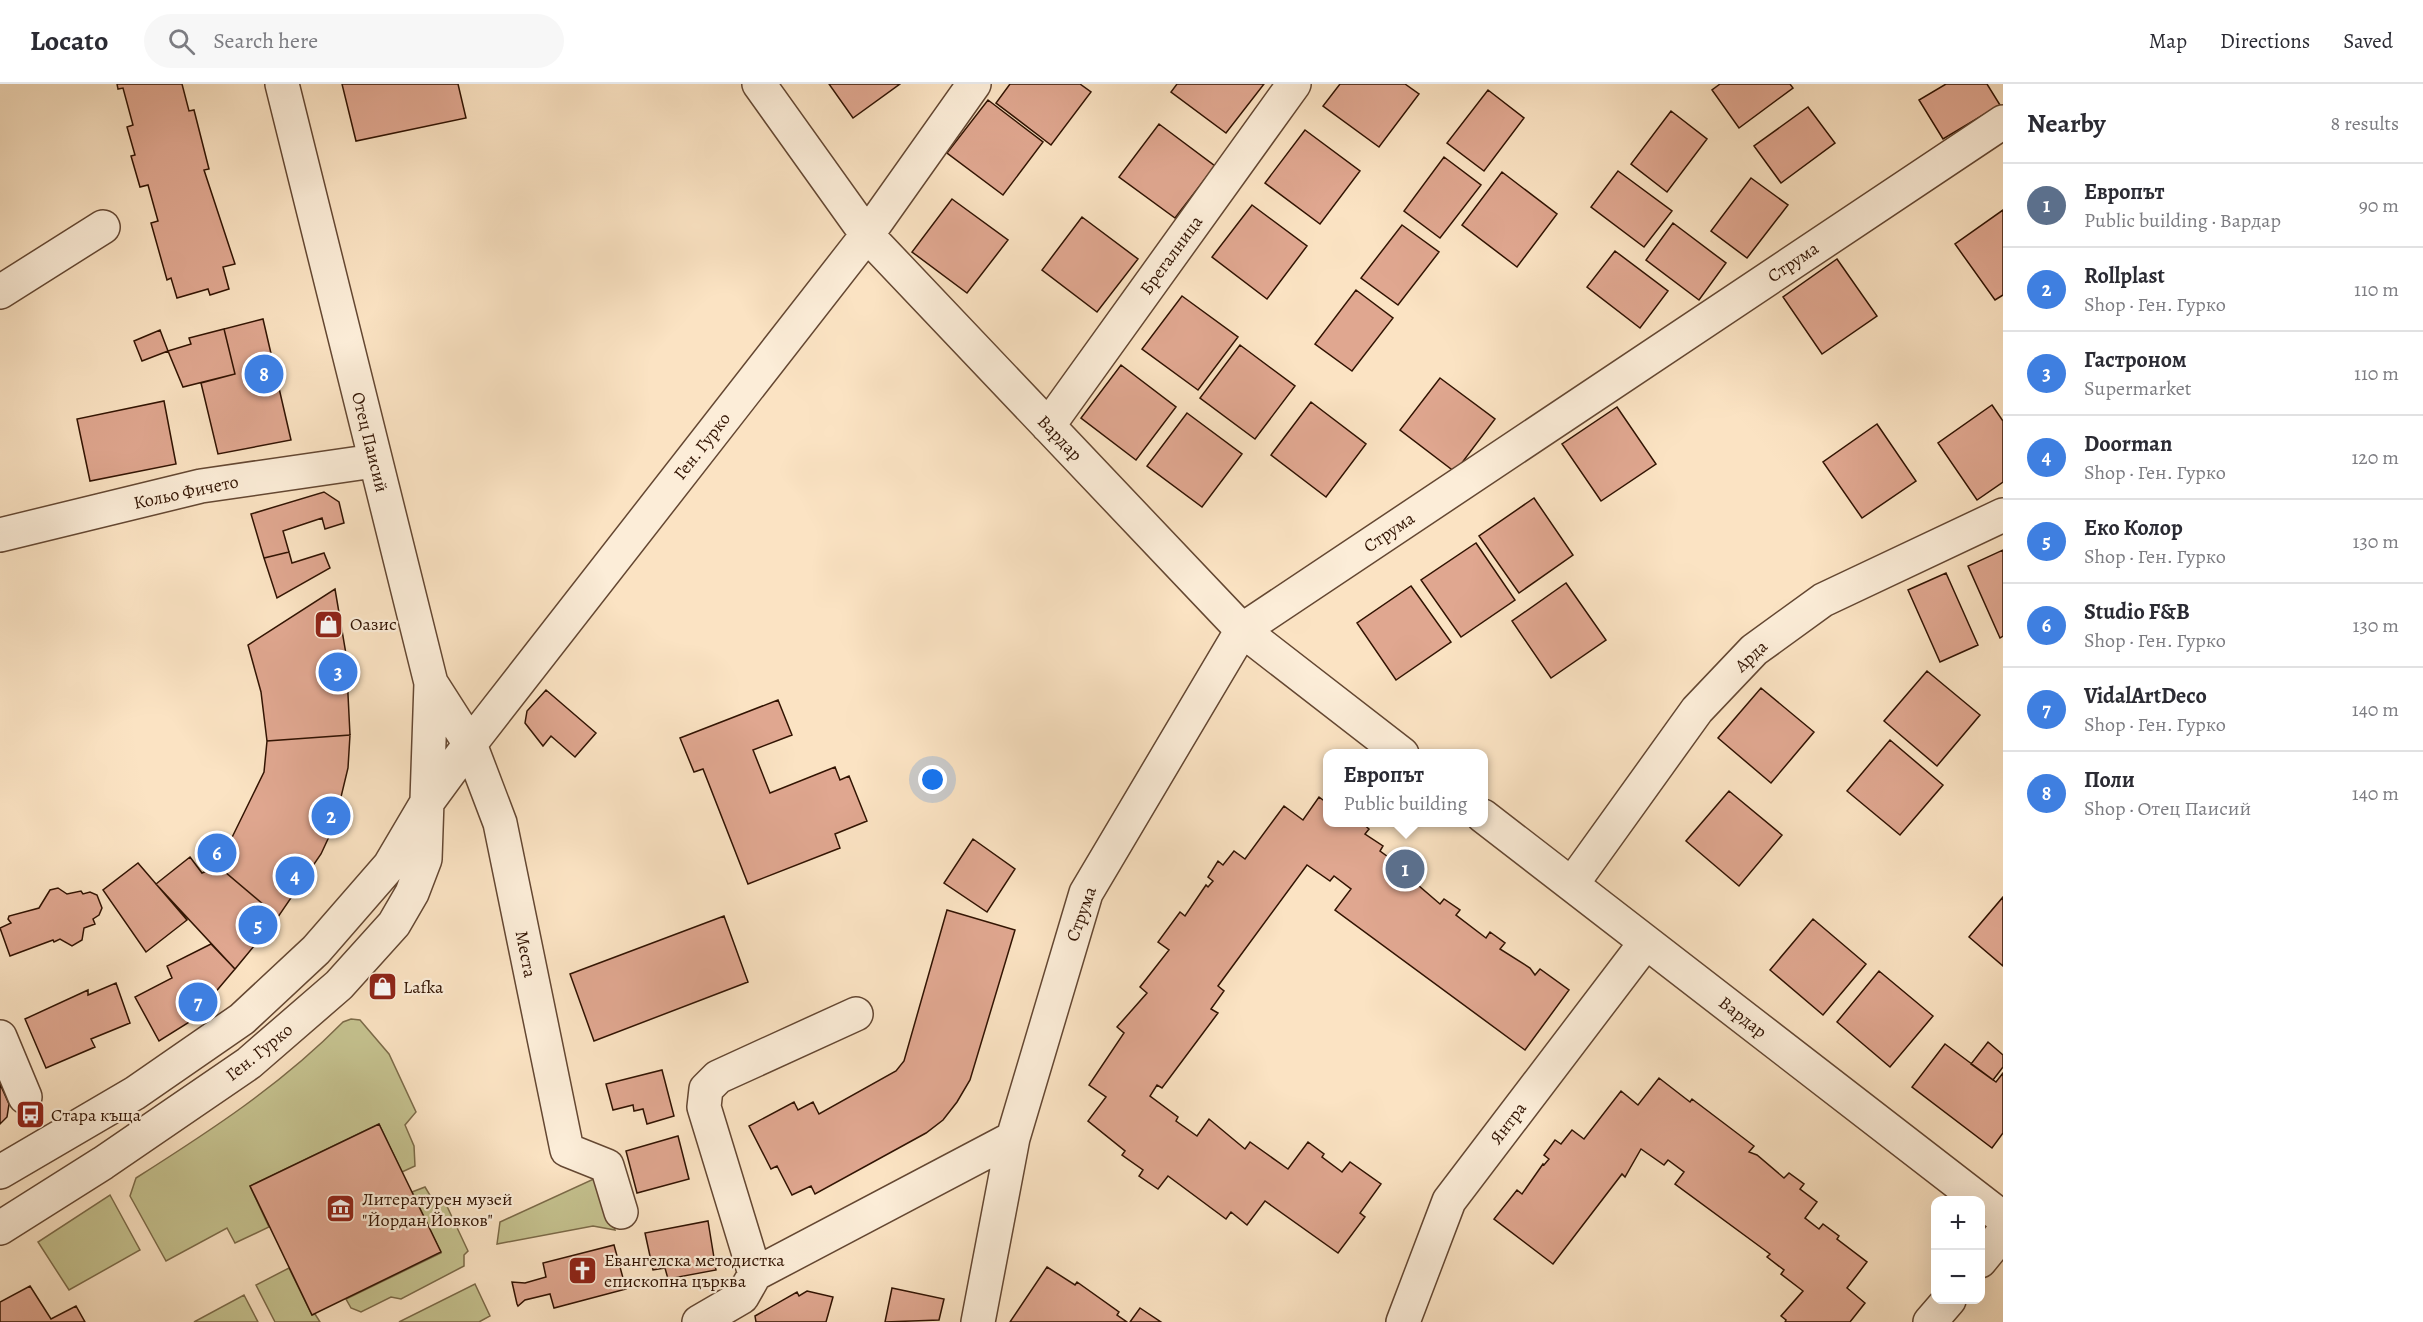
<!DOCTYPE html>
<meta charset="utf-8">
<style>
body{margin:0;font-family:Alegreya,serif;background:#f7f7f7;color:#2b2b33}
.controls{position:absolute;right:18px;bottom:18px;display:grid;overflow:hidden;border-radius:12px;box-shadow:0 6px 24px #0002}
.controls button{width:54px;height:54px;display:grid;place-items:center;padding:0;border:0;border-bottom:2px solid #e1e1e2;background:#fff;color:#2b2b33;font:30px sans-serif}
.you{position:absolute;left:933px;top:696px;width:21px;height:21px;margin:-15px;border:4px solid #fff;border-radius:50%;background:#1a73e8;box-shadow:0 0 0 9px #1a73e833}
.badge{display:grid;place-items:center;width:39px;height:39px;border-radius:50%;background:#b45309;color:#fff;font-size:20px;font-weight:700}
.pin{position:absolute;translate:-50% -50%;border:3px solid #fff;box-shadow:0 2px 6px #0006}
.popup{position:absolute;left:1323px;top:665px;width:165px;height:78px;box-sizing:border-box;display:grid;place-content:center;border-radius:12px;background:#fff;filter:drop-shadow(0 2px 4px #0005);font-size:20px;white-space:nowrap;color:#7c7c81}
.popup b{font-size:22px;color:#2b2b33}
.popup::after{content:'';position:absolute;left:50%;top:100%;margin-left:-12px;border:12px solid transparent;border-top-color:#fff}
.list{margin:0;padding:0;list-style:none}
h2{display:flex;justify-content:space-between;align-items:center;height:78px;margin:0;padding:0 24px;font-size:26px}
h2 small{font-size:20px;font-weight:400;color:#7c7c81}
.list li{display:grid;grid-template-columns:39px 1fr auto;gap:18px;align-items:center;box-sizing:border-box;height:84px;padding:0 24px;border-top:2px solid #e1e1e2}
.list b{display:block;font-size:22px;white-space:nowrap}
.list p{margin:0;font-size:20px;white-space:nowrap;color:#7c7c81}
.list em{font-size:20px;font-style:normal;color:#7c7c81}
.icon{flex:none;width:33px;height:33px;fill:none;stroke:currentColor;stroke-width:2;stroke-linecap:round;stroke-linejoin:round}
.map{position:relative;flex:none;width:2003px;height:1238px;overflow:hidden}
header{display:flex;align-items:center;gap:36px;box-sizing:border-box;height:84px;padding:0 30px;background:#fff;border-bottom:2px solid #e1e1e2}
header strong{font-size:28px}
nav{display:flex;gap:33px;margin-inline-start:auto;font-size:21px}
.search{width:420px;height:54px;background:#f7f7f7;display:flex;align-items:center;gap:15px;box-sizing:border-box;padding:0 21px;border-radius:33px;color:#7c7c81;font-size:22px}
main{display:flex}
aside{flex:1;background:#fff}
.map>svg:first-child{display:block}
.green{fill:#c5c28f;stroke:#7b6a48;stroke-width:1.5}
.building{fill:#e0a790;stroke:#311302;stroke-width:1.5}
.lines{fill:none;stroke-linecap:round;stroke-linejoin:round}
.minor-casing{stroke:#644732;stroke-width:36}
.minor{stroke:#fcedd8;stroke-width:33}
.labels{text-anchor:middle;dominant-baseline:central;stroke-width:4.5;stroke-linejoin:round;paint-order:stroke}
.street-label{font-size:18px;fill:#311302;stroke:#fcedd8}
.poi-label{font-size:18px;fill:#311302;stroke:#fcedd8;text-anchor:start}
</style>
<header>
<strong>Locato</strong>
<div class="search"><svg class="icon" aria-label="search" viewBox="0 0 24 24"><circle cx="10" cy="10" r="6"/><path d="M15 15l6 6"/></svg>Search here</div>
<nav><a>Map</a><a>Directions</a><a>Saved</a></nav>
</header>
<main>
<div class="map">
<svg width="2003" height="1238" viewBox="0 0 2003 1238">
<rect width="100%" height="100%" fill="#fbe3c3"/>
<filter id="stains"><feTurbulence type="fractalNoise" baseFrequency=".00333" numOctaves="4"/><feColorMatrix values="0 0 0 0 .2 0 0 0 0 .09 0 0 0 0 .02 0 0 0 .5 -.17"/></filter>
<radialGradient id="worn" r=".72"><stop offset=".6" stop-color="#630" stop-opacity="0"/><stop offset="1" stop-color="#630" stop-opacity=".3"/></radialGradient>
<path class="green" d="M351 935 360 936 389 970 416 1028 405 1041 414 1062 415 1082 402 1088 379 1040 250 1102 269 1143 235 1159 227 1144 166 1177 130 1112 136 1094C210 1047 281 1001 343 938Z
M598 1093 615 1146 593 1142 497 1160 500 1138Z
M425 1103 431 1113 445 1118 468 1167 464 1171V1182L401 1215 391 1213 361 1228 351 1224 346 1215 441 1169 412 1108Z
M110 1111 140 1166 69 1206 38 1158Z
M289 1184 312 1231 315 1230 320 1238H275L256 1201Z
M475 1200 490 1232 479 1238H399Z
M244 1211 258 1238H194Z"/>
<path class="building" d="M117 0H182L189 27 194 26 209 85 204 86 235 180 223 183 229 205 210 211 208 205 177 214 171 194 167 196 151 139 158 137 148 101 140 103 131 72 135 71 127 43 133 41 123 4 118 5Z
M342 0H458L466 34 356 57Z
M829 0H900L853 34Z
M1010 0H1080L1091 8 1051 61 996 19Z
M1177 0H1264L1226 49 1171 8Z
M1340 0H1405L1419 10 1379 63 1323 22Z
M1720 0H1790L1793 4 1739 44 1712 6Z
M1946 0H1987L2000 21 1943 55 1919 16Z
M1488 6 1524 34 1484 87 1447 59Z
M988 16 1043 58 1003 111 947 69Z
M1808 23 1835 59 1781 99 1754 62Z
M1671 27 1707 55 1667 108 1631 80Z
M1159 40 1215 82 1175 134 1119 93Z
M1305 46 1360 87 1320 140 1265 99Z
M1444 73 1481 101 1440 154 1404 127Z
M1618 87 1672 127 1644 163 1591 123Z
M1502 88 1557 130 1517 183 1462 141Z
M1751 94 1788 121 1747 174 1711 147Z
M952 115 1008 156 967 209 912 168Z
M1252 121 1307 162 1267 215 1212 173Z
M2003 126V211L1995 216 1955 160Z
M1082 133 1138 175 1097 228 1042 186Z
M1673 139 1726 179 1699 216 1646 176Z
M1402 141 1439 168 1398 221 1361 194Z
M1615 167 1668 207 1640 244 1587 203Z
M1837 175 1877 232 1822 270 1783 213Z
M1356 206 1393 234 1352 287 1315 260Z
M1182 212 1238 253 1198 306 1142 265Z
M263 235 291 356 218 370 201 299 235 290 224 245Z
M224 245 235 290 183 303 168 267 191 260 189 254Z
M160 246 168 267 142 277 134 257Z
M1240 261 1295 302 1255 355 1200 314Z
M1121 281 1176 323 1136 376 1081 334Z
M1440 294 1495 335 1455 388 1400 346Z
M164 317 176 380 90 397 77 335Z
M1311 318 1366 360 1326 413 1271 371Z
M1992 321 2003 337V398L1977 416 1938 359Z
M1617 323 1656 380 1601 417 1562 360Z
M1187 329 1242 370 1202 423 1147 382Z
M1877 340 1916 397 1862 434 1823 378Z
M324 408 339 418 344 439 325 445 322 434 283 447 289 468 264 474 251 430Z
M1534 414 1573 471 1519 509 1479 452Z
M1476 459 1515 516 1461 553 1421 496Z
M2003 466V552L2000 554 1968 482Z
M289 468 292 479 324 469 330 484 277 514 264 474Z
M1946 489 1978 561 1940 578 1908 506Z
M1566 499 1606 556 1551 594 1512 537Z
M1411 502 1451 558 1396 596 1357 539Z
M335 505 346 570 350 651 267 657 261 608 248 561Z
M1927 587 1980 631 1937 682 1884 637Z
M1761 604 1814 648 1771 699 1718 654Z
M546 606 596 649 575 673 551 652 543 662 525 639 527 627Z
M778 616 792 651 753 666 770 709 835 683 840 696 849 692 867 737 835 750 840 764 748 800 703 685 694 688 680 654Z
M350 651 348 684 334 742 321 770 278 833 218 782 264 688 267 657Z
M1890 656 1943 701 1900 751 1847 707Z
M1729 707 1782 751 1739 802 1686 757Z
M1319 713 1327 719V738H1361L1369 745 1365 750 1383 762 1380 767 1409 788 1404 793 1412 796 1440 820 1444 815 1460 826 1456 831 1486 854 1490 848 1505 859 1500 865 1530 884 1535 891 1540 885 1569 906 1525 966 1335 826 1351 805 1334 792 1330 797 1307 781 1218 902 1224 907 1211 925 1218 929 1162 1004 1157 1001 1150 1012 1178 1033 1176 1037 1197 1052 1209 1035 1245 1065 1250 1058 1288 1085 1308 1058 1324 1070 1322 1073 1342 1088 1350 1078 1381 1100 1360 1129 1365 1133 1338 1169 1265 1117 1247 1141 1231 1128 1226 1135 1168 1092 1158 1105 1139 1092 1143 1086 1122 1071 1125 1067 1088 1037 1106 1013 1089 1001 1124 949 1117 943 1147 909 1140 903 1169 866 1158 858 1180 828 1185 832 1206 801 1208 803 1213 797 1208 793 1218 777 1223 781 1234 767 1245 775 1284 722 1303 736Z
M973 755 1015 785 987 828 944 799Z
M190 773 202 789 218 782 278 833 235 885 156 800Z
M138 779 187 836 146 868 103 806Z
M58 804 67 810 81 807 83 810 90 808 97 811 102 824 99 831 93 835 95 840 84 844 82 856 72 862 60 855 54 858 53 856 10 872 0 844 11 839 8 835 9 832 39 824 50 806Z
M2003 813V882L1969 853Z
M947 826 1015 846 970 996 957 1018 943 1036 926 1049 815 1110 811 1102 792 1111 777 1082 771 1085 749 1042 794 1018 798 1026 813 1018 819 1030 896 987 904 977Z
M724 832 748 898 594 957 570 890Z
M1813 835 1866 880 1823 931 1770 886Z
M211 860 235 885 191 937 159 957 135 913 172 894 167 882Z
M1879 887 1933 932 1890 983 1837 938Z
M116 899 130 939 91 955 95 963 46 984 25 935 88 906V911Z
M1988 958 2003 971V983L1993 996 1971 980Z
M1945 960 1996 998 2003 989V1049L1992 1064 1912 1003Z
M662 986 674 1032 647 1040 643 1025 634 1027 633 1021 613 1026 606 1000Z
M1659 994 1690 1018 1692 1015 1754 1062 1749 1068 1757 1071 1784 1094 1789 1089 1804 1100 1800 1105 1817 1118 1805 1134 1819 1145 1823 1140 1839 1152 1837 1155 1867 1178 1847 1204 1865 1219 1850 1238H1785L1786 1236 1781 1232 1803 1207 1781 1190 1784 1186 1767 1173 1770 1170 1675 1100 1684 1088 1668 1076 1664 1081 1641 1065 1625 1093 1622 1090 1553 1180 1494 1135 1517 1106 1522 1110 1543 1080 1544 1081 1549 1075 1544 1071 1555 1056 1561 1060 1572 1046 1584 1055 1621 1007 1638 1021Z
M0 1000 9 1020 7 1033 0 1040Z
M379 1040 441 1168 312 1231 250 1102Z
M678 1052 689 1095 637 1109 626 1067Z
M708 1137 716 1186 668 1195 665 1184 653 1186 645 1149Z
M614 1161 626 1205 554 1224 550 1210 525 1216 518 1222 517 1220 512 1198 525 1199 546 1193 543 1179Z
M1047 1183 1075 1201 1077 1198 1119 1228 1117 1231 1127 1238H1010Z
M30 1202 51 1235 76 1222 85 1238H0V1218Z
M892 1204 944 1215 939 1236 885 1238Z
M807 1207 833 1213 826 1238H756L755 1232 797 1208 799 1212Z
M1140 1224 1161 1238H1130Z"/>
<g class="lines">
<defs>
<path id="minor" d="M759 0 867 151 1242 546 1402 670
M0 208 103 143
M1048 342 1294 0
M0 451 201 402 374 377
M431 599 470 660 500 739 567 1066 607 1082 621 1128
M1483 732 2003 1134
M1572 800 1697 626 1754 566 1823 516 2003 431
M0 953 25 1013
M0 1088 135 1009 242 935 316 866 390 781 426 720 470 660 867 151 974 0
M0 1144 103 1079 249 979 339 901 394 840 412 809 425 775 431 599 282 0
M1980 1177 2003 1149
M755 1190 704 1023 706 1005 718 993 856 930
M699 1238 742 1213 755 1190 1013 1054
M978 1238 1013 1054 1086 809 1242 546 2003 38
M1403 1238 1449 1117 1646 858
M1930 1238 1949 1216"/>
</defs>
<use href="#minor" class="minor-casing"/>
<use href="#minor" class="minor"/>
</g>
<defs>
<symbol id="shop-square" viewBox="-11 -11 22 22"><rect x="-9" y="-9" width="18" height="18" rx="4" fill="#8f2418" stroke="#fcedd8"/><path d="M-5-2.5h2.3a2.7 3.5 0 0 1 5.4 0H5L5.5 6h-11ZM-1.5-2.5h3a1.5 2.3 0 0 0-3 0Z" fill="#fff"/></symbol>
<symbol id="bus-square" viewBox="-11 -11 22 22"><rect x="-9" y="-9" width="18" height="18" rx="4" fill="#8f2418" stroke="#fcedd8"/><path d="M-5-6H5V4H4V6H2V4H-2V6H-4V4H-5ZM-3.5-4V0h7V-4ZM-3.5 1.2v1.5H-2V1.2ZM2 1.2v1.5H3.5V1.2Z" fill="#fff"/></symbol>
<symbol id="museum-square" viewBox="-11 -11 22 22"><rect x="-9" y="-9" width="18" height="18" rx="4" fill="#8f2418" stroke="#fcedd8"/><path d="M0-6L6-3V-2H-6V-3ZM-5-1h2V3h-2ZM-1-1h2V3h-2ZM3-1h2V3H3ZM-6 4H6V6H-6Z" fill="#fff"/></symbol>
<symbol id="church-square" viewBox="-11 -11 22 22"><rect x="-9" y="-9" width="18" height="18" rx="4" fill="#8f2418" stroke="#fcedd8"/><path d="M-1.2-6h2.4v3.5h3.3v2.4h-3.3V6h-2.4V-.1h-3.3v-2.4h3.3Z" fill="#fff"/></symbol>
</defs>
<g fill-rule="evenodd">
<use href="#shop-square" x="312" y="524" width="33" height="33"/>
<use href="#shop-square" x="366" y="886" width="33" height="33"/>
<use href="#bus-square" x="14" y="1014" width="33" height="33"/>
<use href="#museum-square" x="324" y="1108" width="33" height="33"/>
<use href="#church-square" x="566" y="1170" width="33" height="33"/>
</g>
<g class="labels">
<g class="street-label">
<text transform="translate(1171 171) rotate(-54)">Брегалница</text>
<text transform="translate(1793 178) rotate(-34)">Струма</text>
<text transform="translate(1060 354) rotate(46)">Вардар</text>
<text transform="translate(370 358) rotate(76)">Отец Паисий</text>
<text transform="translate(702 362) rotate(-52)">Ген. Гурко</text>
<text transform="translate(186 408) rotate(-12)">Кольо Фичето</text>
<text transform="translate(1389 448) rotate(-34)">Струма</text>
<text transform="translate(1751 572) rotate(-43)">Арда</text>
<text transform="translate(1081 830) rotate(-70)">Струма</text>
<text transform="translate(526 870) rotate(79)">Места</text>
<text transform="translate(1743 933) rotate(38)">Вардар</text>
<text transform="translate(259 968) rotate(-39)">Ген. Гурко</text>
<text transform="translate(1508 1039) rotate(-53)">Янтра</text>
</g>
<g class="poi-label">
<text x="350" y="540">Оазис</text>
<text x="403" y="903">Lafka</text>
<text x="51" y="1031">Стара къща</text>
<text x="362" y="1115">Литературен музей<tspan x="362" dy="21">"Йордан Йовков"</tspan></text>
<text x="604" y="1176">Евангелска методистка<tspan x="604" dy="21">епископна църква</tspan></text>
</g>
</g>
<rect width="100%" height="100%" filter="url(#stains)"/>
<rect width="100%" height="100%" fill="url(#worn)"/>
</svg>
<div class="controls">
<button>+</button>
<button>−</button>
</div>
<div class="you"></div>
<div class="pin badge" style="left:1405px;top:785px;background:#5c6f8a">1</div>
<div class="popup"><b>Европът</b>Public building</div>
<div class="pin badge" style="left:331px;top:732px;background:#3f7fe0">2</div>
<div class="pin badge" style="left:338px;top:588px;background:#3f7fe0">3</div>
<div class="pin badge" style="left:295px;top:792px;background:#3f7fe0">4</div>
<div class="pin badge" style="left:258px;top:841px;background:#3f7fe0">5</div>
<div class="pin badge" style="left:217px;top:769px;background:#3f7fe0">6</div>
<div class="pin badge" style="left:198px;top:918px;background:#3f7fe0">7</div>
<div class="pin badge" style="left:264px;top:290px;background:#3f7fe0">8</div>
</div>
<aside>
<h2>Nearby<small>8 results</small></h2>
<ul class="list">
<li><span class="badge" style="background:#5c6f8a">1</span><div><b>Европът</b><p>Public building · Вардар</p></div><em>90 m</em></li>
<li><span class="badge" style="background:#3f7fe0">2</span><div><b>Rollplast</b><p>Shop · Ген. Гурко</p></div><em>110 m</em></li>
<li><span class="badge" style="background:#3f7fe0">3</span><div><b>Гастроном</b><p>Supermarket</p></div><em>110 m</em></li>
<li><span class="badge" style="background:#3f7fe0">4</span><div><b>Doorman</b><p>Shop · Ген. Гурко</p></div><em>120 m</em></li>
<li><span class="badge" style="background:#3f7fe0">5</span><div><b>Eко Колор</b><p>Shop · Ген. Гурко</p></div><em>130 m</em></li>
<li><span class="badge" style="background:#3f7fe0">6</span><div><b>Studio F&amp;B</b><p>Shop · Ген. Гурко</p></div><em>130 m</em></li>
<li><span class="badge" style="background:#3f7fe0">7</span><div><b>VidalArtDeco</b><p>Shop · Ген. Гурко</p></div><em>140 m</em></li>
<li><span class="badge" style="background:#3f7fe0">8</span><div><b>Поли</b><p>Shop · Отец Паисий</p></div><em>140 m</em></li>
</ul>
</aside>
</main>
